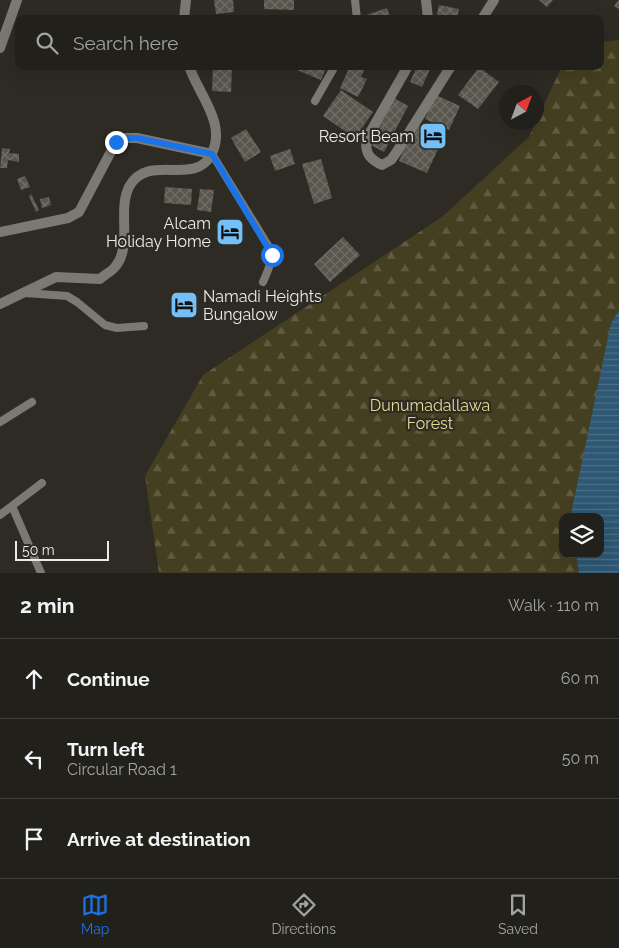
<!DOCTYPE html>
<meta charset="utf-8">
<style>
body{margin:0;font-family:Raleway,sans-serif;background:#2e2d27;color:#f1f3f6}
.controls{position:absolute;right:15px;bottom:15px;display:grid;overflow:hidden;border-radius:10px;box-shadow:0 5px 20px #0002}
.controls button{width:45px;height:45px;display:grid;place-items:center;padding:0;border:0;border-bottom:1px solid #3f3e39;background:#22201a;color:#f1f3f6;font:25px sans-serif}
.compass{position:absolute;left:499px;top:85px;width:45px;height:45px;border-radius:50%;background:#22201a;box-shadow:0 5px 20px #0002;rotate:41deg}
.scale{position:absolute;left:15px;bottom:12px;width:94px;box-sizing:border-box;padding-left:5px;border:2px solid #ebeae4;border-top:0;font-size:14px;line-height:18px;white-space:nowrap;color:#ebeae4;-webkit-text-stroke:4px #2d2b23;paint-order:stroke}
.stop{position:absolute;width:15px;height:15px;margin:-11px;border:4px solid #1a73e8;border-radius:50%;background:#fff}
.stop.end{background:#1a73e8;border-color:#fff;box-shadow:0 1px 5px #0008}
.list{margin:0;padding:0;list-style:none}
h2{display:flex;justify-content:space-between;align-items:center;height:65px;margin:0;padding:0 20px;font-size:21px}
h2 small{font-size:16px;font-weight:400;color:#a2a3a2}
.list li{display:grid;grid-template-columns:32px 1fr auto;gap:15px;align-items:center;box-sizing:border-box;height:80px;padding:0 20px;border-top:1px solid #3f3e39}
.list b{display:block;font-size:19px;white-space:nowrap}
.list p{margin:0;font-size:16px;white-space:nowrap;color:#a2a3a2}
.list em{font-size:16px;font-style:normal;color:#a2a3a2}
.icon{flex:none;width:28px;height:28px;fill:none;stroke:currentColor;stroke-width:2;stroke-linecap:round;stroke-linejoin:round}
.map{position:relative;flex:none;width:619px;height:573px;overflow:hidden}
.search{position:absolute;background:#22201a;box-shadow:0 5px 20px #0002;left:15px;right:15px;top:15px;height:55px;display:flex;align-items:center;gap:12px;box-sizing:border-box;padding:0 18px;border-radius:10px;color:#a2a3a2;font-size:19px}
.sheet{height:305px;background:#22201a}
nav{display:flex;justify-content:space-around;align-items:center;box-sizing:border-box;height:70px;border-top:1px solid #3f3e39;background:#22201a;font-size:14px;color:#a2a3a2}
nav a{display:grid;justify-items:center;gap:2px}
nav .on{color:#1a73e8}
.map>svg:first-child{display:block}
.forest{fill:url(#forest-firs)}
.water{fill:url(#water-rules)}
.building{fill:url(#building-cross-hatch)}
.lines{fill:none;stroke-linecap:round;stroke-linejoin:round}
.service{stroke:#7a7974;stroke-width:8}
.minor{stroke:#7a7974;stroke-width:10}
.tertiary{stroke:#7a7974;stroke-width:10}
.route{stroke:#1a73e8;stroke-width:6}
.labels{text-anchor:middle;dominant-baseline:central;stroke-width:4.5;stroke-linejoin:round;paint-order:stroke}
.poi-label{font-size:16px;fill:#ebeae4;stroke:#2d2b23;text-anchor:end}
.park-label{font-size:16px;fill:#e8da8f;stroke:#2d2b23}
</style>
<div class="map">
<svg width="619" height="573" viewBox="0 0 619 573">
<defs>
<pattern id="forest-firs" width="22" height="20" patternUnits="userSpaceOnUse" patternTransform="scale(1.25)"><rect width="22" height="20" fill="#453f21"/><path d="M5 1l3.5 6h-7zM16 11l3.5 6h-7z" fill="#605b41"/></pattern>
<pattern id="water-rules" width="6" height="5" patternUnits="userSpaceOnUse" patternTransform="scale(1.25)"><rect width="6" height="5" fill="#2e5773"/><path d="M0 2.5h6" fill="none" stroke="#4c6f87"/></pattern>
<pattern id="building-cross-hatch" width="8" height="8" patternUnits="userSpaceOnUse" patternTransform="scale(1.25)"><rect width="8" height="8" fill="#58564d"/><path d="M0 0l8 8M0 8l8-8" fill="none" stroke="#706e66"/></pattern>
</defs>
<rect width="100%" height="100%" fill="#2d2b23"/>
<path class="forest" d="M619 40V310L611 323 572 517H563V554H576L579 573H159L145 476 203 375 442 217 529 137 562 66H600V42Z"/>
<path class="water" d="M619 310V573H579L576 554H600V517H572V509L611 323Z"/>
<path class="building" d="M214 0H233L234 12 216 14Z
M264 0H294V10L264 9Z
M539 0H553L547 7Z
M619 0V9L614 6Z
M439 5 459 9 457 19H436Z
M387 8 391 19H357V18Z
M213 66H232L231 92 212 91Z
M299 66H327L321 80 297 70Z
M350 66H366L361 77 367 79 358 97 340 88Z
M417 66 431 67 422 87 410 82Z
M479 67 499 82 478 109 458 95Z
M341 90 373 112 355 138 323 116Z
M436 95 460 106 449 130 425 119Z
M394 98 408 106 384 152 369 144Z
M415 123 444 136 427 173 399 161Z
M246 129 261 152 245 162 231 138Z
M2 148 10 149 9 153 19 154V162L8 160 7 168H0Z
M290 149 295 164 275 171 270 156Z
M321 159 332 198 314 204 302 164Z
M25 176 30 187 21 190 17 179Z
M165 187 192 189 191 205 164 203Z
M200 189 214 190 211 212 197 210Z
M31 194 39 210 36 212 29 196Z
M49 197 51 205 42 208 40 199Z
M343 237 360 255 330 282 314 264Z"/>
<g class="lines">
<path class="service" d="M355 0 357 19
M315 101 335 66
M212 154 269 247C274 260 268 270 263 282
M25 293 67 296 77 302 105 325 117 328 144 326
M0 422 32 402
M12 506 41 573
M0 515 42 483"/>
<path class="minor" d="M426 0 428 19
M184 19 186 0
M482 19 494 0
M408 66 367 138C364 152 369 159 382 165L391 160 396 153 451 66
M0 232 68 218 79 212 116 142 126 138H137L212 154
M0 304 56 277 100 279C104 275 111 272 115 267 133 246 117 211 129 187 147 152 194 187 211 155 228 124 198 94 189 66"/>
<path class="tertiary" d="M0 48 17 0"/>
</g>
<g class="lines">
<path class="route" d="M116 142 126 138H137L212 154 272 255"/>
</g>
<defs>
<symbol id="hotel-square" viewBox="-11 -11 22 22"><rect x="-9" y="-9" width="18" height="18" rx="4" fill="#74c0f6" stroke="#2d2b23"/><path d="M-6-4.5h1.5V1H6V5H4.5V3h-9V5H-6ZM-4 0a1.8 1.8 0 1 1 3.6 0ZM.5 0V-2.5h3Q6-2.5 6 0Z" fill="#111"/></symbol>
</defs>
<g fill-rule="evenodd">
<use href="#hotel-square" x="417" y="120" width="32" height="32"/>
<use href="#hotel-square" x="214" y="216" width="32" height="32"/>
<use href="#hotel-square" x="168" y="289" width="32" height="32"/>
</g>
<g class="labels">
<g class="poi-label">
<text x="414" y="136">Resort Beam</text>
<text x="211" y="223">Alcam<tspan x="211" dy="18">Holiday Home</tspan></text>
<text x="203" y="296" text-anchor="start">Namadi Heights<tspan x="203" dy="18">Bungalow</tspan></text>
</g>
<g class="park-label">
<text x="430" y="405">Dunumadallawa<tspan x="430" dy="18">Forest</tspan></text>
</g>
</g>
</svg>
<div class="controls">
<button><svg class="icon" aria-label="layers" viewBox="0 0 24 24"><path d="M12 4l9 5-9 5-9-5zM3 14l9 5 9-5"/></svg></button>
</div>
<svg class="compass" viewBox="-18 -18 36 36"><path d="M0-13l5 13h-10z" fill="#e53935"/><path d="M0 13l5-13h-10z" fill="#a2a3a2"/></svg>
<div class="scale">50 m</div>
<div class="stop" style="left:272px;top:255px"></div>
<div class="stop end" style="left:116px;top:142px"></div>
<div class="search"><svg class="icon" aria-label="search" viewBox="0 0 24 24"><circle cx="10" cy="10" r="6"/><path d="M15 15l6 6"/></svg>Search here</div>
</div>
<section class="sheet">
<h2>2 min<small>Walk · 110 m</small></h2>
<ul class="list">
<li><svg class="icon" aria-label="ahead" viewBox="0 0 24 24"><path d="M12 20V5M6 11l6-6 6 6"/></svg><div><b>Continue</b></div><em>60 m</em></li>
<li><svg class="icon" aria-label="left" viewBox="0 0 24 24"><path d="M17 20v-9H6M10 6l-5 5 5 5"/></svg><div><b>Turn left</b><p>Circular Road 1</p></div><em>50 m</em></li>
<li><svg class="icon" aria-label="arrive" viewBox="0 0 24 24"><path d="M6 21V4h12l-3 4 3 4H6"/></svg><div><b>Arrive at destination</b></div></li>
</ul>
</section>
<nav>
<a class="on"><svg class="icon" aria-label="map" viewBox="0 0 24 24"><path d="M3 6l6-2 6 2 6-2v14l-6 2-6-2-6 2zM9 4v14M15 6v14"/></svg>Map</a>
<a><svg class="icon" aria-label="directions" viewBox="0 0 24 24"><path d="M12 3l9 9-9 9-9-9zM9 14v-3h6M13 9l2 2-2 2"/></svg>Directions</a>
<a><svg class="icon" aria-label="saved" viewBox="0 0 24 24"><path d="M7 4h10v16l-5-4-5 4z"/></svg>Saved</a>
</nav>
